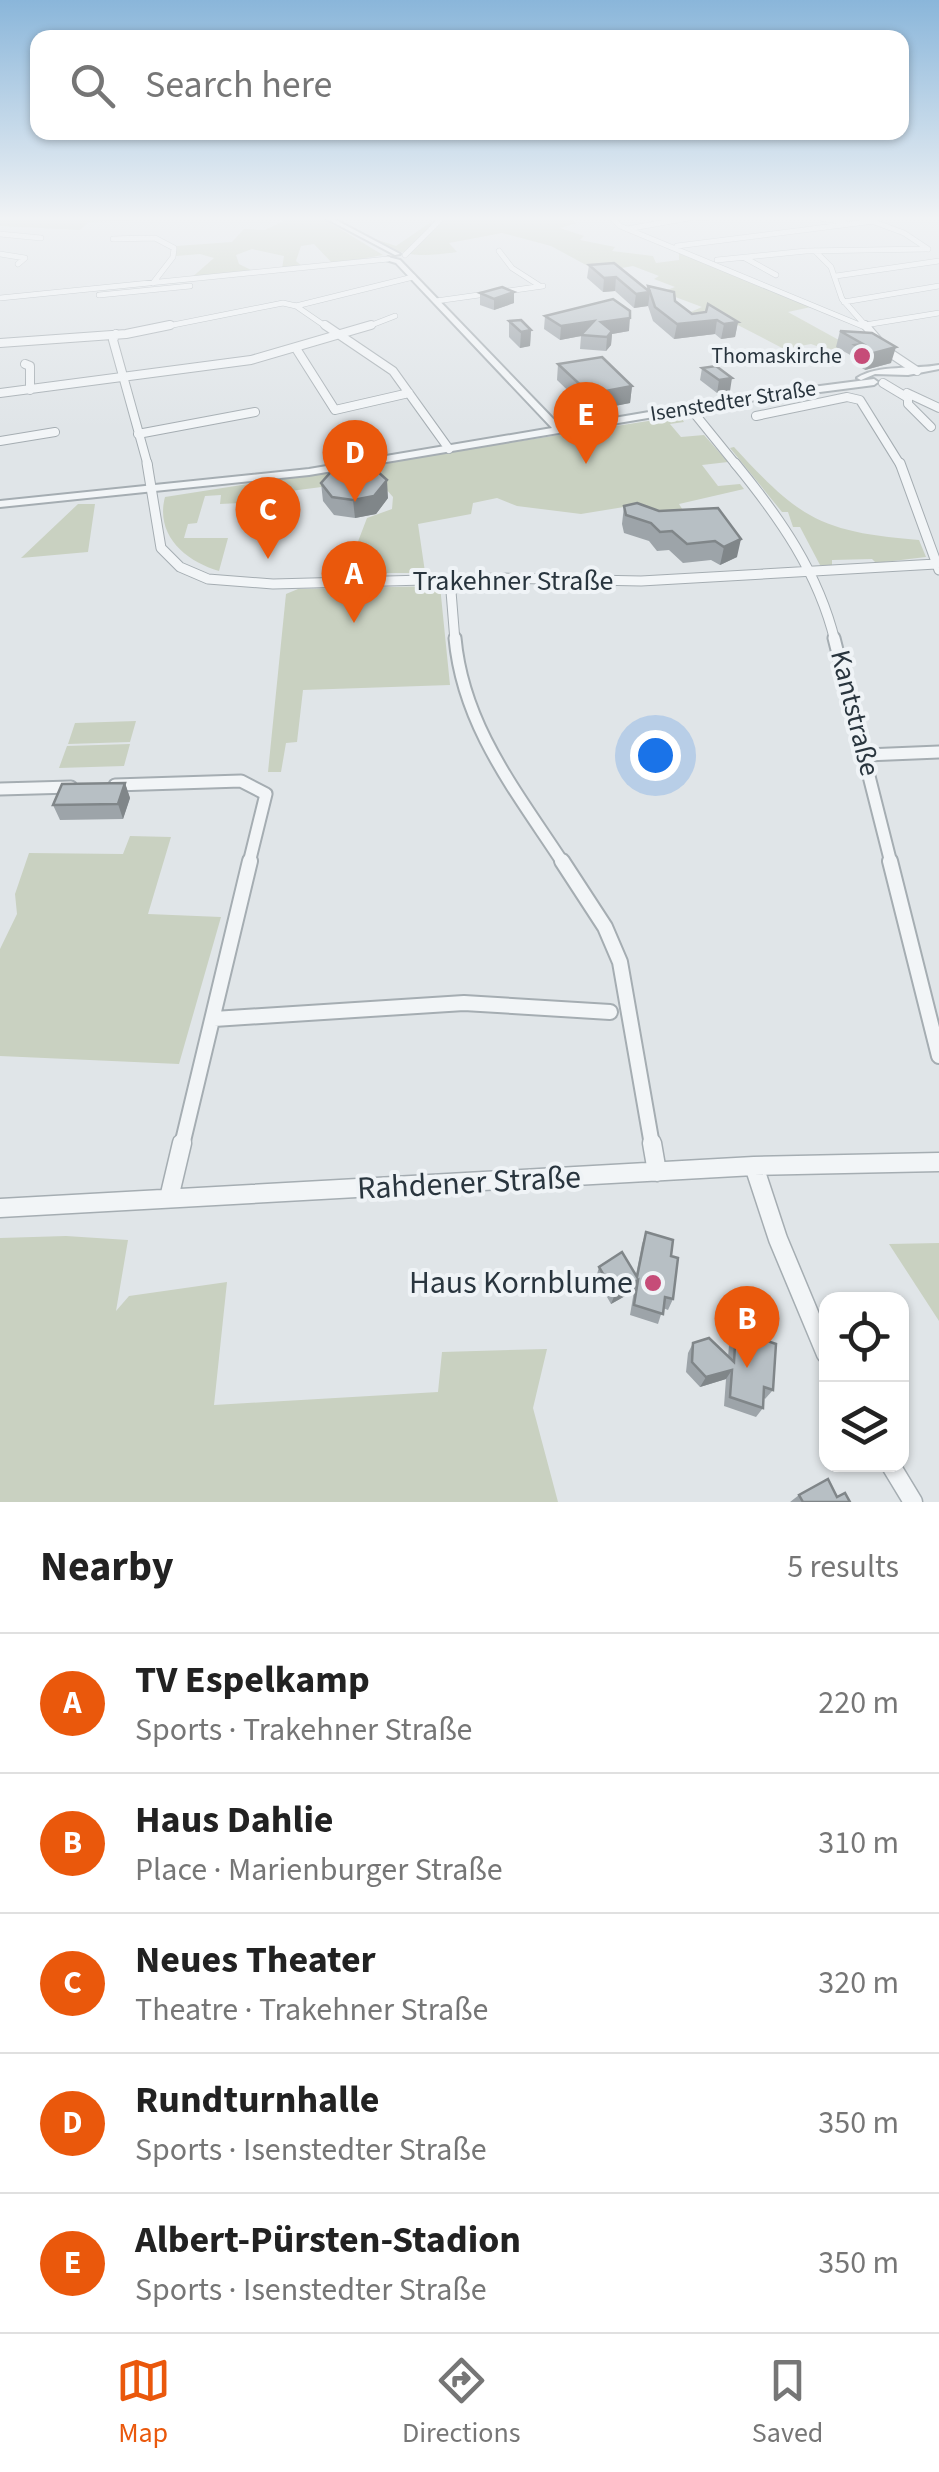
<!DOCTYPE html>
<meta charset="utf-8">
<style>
body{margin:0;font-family:"Source Sans 3",sans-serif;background:#f6f6f6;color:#222}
.controls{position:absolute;right:30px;bottom:30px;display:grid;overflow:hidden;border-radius:20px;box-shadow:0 2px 8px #0004}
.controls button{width:90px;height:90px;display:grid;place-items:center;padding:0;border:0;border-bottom:2px solid #e0e0e0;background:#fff;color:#222;font:50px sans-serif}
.you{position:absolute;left:655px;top:755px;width:35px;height:35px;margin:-25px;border:8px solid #fff;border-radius:50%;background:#1a73e8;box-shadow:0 0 0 15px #1a73e833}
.badge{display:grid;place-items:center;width:65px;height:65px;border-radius:50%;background:#ea580c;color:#fff;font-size:32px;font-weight:700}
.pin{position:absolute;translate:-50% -82px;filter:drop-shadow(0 2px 5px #0008)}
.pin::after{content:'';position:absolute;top:52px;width:35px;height:30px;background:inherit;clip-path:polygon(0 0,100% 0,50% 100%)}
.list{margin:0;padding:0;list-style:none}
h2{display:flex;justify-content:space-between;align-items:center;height:130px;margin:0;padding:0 40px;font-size:42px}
h2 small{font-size:32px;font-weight:400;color:#767676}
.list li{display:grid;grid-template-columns:65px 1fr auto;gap:30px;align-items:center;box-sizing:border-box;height:140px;padding:0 40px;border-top:2px solid #e0e0e0}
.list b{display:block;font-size:38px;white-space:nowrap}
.list p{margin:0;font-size:32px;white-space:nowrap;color:#767676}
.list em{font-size:32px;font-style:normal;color:#767676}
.icon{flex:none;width:55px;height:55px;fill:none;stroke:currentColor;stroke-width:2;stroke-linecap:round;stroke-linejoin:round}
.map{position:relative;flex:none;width:939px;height:1502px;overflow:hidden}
.search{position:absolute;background:#fff;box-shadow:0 2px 8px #0004;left:30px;right:30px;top:30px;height:110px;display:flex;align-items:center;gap:25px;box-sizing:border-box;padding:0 35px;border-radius:20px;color:#767676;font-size:38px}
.sheet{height:830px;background:#fff}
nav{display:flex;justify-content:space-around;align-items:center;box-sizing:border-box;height:140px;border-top:2px solid #e0e0e0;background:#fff;font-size:28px;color:#767676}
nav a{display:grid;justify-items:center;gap:5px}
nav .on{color:#ea580c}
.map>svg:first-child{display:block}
.green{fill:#c9d1c1}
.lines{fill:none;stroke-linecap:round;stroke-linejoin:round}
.minor-far5-casing{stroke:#a5adb2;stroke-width:6}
.minor-far4-casing{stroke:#a5adb2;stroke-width:10}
.minor-far3-casing{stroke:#a5adb2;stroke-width:11}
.minor-far2-casing{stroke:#a5adb2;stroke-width:15}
.minor-far1-casing{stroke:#a5adb2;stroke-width:18}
.minor-casing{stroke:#a5adb2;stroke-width:21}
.tertiary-casing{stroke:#a5adb2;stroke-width:4}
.minor-far5{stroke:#f2f5f7;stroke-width:5}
.minor-far4{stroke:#f2f5f7;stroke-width:8}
.minor-far3{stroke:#f2f5f7;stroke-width:9}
.minor-far2{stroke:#f2f5f7;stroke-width:11}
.minor-far1{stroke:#f2f5f7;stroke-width:14}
.minor{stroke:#f2f5f7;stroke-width:18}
.tertiary{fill:#f2f5f7;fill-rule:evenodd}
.wall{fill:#9da4a9}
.shaded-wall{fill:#808689}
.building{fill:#b7bfc4;stroke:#808689;stroke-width:2.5}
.poi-dot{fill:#c64c78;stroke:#eff3f6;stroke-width:4}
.labels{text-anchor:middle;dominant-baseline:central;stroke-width:8;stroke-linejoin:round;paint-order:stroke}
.far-poi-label{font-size:22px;fill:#29353e;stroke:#eff3f6;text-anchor:end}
.far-street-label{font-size:22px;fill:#29353e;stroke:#eff3f6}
.street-label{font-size:28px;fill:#29353e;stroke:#eff3f6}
.near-street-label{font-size:32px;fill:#29353e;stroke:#eff3f6}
.near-poi-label{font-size:32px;fill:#29353e;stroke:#eff3f6;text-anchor:end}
</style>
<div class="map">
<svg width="939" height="1502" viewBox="0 0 939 1502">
<rect width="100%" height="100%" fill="#e0e5e8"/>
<path class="green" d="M0 218H185L88 222 80 230 0 226Z
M290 218H322L383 255 333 264 314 244 301 246 296 261 303 267 282 269 284 256 252 249 236 255 239 264 255 272 190 279 214 258 200 254 176 256V246L232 242 244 229 265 230Z
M437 218H563L577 223 560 228 584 236 580 240 615 247 612 251 653 256 656 263 679 260V252L811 307 788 312 837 339 858 344 828 350 811 344 784 349 732 322 690 316 686 314 702 307 662 292 675 287 654 279 659 276 633 266 599 272 551 246 502 233 449 243 457 252C418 257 404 258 369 237L396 246Z
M680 416 684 422 670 424 681 437 704 435 728 462 702 465 718 486 740 484 744 489 679 504 686 515 630 506 581 514 517 506 497 498 473 503 471 514 418 524 425 572 419 573H346L367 518 392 509 393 497 386 489 337 485 283 492 280 501 220 504 221 495 205 496 197 523 188 524 184 538H228L219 571C185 561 155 535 165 497Z
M734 447C800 519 821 532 919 540L926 557 876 563 872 559 832 560V565H820L800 527H793L788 512H782L730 448Z
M78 504H95L88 552 21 558Z
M440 586 450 685 303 690 297 742 286 743 281 772H268L286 594 298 589Z
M136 721 130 742 68 744 75 723Z
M130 744 124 766 59 768 67 746Z
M130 836 171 837 148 914 221 917 179 1064 0 1056V949L17 914 15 894 29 853 123 854Z
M66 1236 128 1240 116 1311 129 1296 227 1282 214 1405 438 1392 442 1352 547 1349 533 1408 558 1502H0V1238Z
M939 1243V1321L889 1244Z"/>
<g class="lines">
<defs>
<path id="minor-far5" d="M612 218 620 226 867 328
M699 218H706
M820 218 845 222
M869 220 904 233 928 249
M627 229 689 218
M0 234 41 238
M144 238 113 239 155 238 174 248 173 257 153 283
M677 246 874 221
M499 251 512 268 540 286
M815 251 831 267 842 299 865 325 939 313
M0 254 25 258 18 264
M405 255 442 218
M745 258 776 275
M717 260 806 251 927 249
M836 276 939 261
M99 295 190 286
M0 298 388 259
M436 301 543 286
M844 302 939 286
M296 306 328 328
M158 328 283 303 296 306 413 277
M364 328 395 316"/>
<path id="minor-far4" d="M325 325 393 371 449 449
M865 325 887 351 917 371
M116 334 113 340 148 466
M0 343 126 334 170 325
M297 350 335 410 409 393
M25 364 30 366V390
M883 383 908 398V404L931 427
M0 393 251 360 371 325
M907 393 939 408
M690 408 737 466
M756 416 847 397 860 400 901 466
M138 434 255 412
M0 441 55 432"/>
<path id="minor-far3" d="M147 463 161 548 180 567 208 579 273 584 501 578 641 581 936 564
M735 463C780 518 818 572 835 641
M900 463 939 570
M450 579 455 641"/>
<path id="minor-far2" d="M455 638C463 726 516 791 563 863
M834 638 891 863
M866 755 939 752
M115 785 241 781 266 794 249 863
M0 789 71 787"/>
<path id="minor-far1" d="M562 861 605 927 620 962 652 1145
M890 861 939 1056
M214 1019 464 1003 610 1012
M182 1145 250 861"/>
<path id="minor" d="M652 1143 657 1172
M754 1166 778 1239 826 1354
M169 1198 182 1143
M0 1208 754 1166 939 1162
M890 1464 913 1502"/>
<path id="tertiary" d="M325 218H332L400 254 395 255Z
M388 257 400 260 561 427 743 396 874 379 878 382 874 385 743 402 309 475 0 507V501L309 469 552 428 396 263 386 260Z
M939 365V369L908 375 875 374 861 380 857 378C878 364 913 370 939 365Z"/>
</defs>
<use href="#minor-far5" class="minor-far5-casing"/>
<use href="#minor-far4" class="minor-far4-casing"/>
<use href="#minor-far3" class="minor-far3-casing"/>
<use href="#minor-far2" class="minor-far2-casing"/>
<use href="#minor-far1" class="minor-far1-casing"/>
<use href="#minor" class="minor-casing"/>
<use href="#tertiary" class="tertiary-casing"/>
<use href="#minor-far5" class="minor-far5"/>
<use href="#minor-far4" class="minor-far4"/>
<use href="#minor-far3" class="minor-far3"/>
<use href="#minor-far2" class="minor-far2"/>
<use href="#minor-far1" class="minor-far1"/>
<use href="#minor" class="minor"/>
<use href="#tertiary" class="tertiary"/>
</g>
<path class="wall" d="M589 265 647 290 648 286 675 301 692 314 738 322 735 337 721 339 715 334 674 339 653 321 648 306 634 308 615 291 603 292 587 278Z
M480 293 514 303 494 310 480 305Z
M545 316 629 331 612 334 611 345 606 351 580 349 581 336 560 340 544 329Z
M509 321 531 330 530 346 520 348 509 337Z
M840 331 872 333 891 363 865 370 851 361 852 356 836 347Z
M558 364 632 386 630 403 589 411 557 380Z
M716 366 730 391 717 393 700 380 702 368Z
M321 483 388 498 376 514 355 518 334 515 323 501Z
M624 506 659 511 718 508 737 557 720 565 711 560 683 563 669 550 657 551 649 541 624 533 622 524Z
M125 783 130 798 123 819 60 820 53 805Z
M646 1232 671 1256 673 1299 668 1310 663 1308 658 1324 630 1315 634 1291 611 1304 596 1278 599 1267 636 1275 642 1244Z
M737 1312 767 1341 773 1390 765 1399 764 1398 763 1408 756 1417 724 1406 726 1379 700 1387 686 1372 688 1353 693 1343 728 1357 731 1322Z
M799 1495 837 1497 850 1502H790Z"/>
<path class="shaded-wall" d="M616 277 615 291 603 292 604 278Z
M514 292V303L494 310V299Z
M650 292 648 306 634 308 636 294Z
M630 318 629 331 612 334 611 345 606 351 607 337 601 322Z
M717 320 715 334 674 339 677 324Z
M594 321 581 336 560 340 561 326Z
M738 322 735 337 721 339 724 324Z
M531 330 530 346 520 348 521 332Z
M896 347 891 363 865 370 870 354Z
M732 378 730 391 717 393 719 380Z
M632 386 630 403 589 411 590 394Z
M387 480 388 498 376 514 355 518 353 500Z
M741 539 737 557 720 565 724 547Z
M125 783 130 798 123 819 118 804Z
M638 1280 634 1291 611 1304 615 1294Z
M732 1370 726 1379 700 1387 706 1377Z"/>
<path class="building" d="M614 263 650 292 648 286 674 292 675 301 692 314 706 312 708 304 738 322 724 324 717 320 677 324 655 307 650 292 636 294 616 277 604 278 589 265Z
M502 287 514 292 494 299 480 293Z
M613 299 630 311V318L601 322 612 331 607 337 581 335 594 321 561 326 545 316Z
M521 320 531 330 521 332 509 321Z
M840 331 872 333 896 347 870 354 855 345 863 344Z
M602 357 632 386 590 394 558 364Z
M716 366 732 378 719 380 702 368Z
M359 467 377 471 387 480 374 496 353 500 332 497 321 483 330 473Z
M637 503 659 511 718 508 741 539 724 547 715 541 687 544 672 531 660 532 651 523 626 515 624 506Z
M125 783 118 804 53 805 62 784Z
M646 1232 673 1240 671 1256 678 1258 673 1299 665 1297 663 1314 634 1305 638 1280 615 1294 599 1267 622 1252 637 1277Z
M737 1312 769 1321 767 1341 776 1344 773 1390 764 1387 763 1408 730 1397 732 1370 706 1377 692 1362 693 1343 709 1338 734 1362Z
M828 1479 837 1497 845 1493 850 1502H803L799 1495Z"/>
<linearGradient id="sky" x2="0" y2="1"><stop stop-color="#8ab6da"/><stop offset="0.51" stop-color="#f1f3f5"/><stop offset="1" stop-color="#f1f3f5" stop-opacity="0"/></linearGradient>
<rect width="939" height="428" fill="url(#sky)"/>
<g class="poi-dot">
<circle cx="862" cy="356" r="10"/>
<circle cx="653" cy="1283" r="10"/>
</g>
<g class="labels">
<g class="far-poi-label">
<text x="842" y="356">Thomaskirche</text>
</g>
<g class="far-street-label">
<text transform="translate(733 401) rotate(-9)">Isenstedter Straße</text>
</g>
<g class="street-label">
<text x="513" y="581">Trakehner Straße</text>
<text transform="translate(855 713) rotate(76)">Kantstraße</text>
</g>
<g class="near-street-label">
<text transform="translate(469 1183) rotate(-3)">Rahdener Straße</text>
</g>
<g class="near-poi-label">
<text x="633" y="1283">Haus Kornblume</text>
</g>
</g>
</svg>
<div class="controls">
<button><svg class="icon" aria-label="locate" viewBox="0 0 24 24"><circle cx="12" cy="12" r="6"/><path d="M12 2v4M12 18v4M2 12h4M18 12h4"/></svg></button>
<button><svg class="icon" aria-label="layers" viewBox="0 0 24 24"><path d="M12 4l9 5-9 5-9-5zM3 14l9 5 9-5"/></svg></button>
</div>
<div class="you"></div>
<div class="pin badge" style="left:354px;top:623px">A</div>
<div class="pin badge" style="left:747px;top:1368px">B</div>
<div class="pin badge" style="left:268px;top:559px">C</div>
<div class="pin badge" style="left:355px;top:502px">D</div>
<div class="pin badge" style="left:586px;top:464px">E</div>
<div class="search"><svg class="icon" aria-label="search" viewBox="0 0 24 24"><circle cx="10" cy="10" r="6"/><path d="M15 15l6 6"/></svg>Search here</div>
</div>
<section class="sheet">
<h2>Nearby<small>5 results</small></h2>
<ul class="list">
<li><span class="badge">A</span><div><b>TV Espelkamp</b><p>Sports · Trakehner Straße</p></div><em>220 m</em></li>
<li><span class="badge">B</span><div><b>Haus Dahlie</b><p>Place · Marienburger Straße</p></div><em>310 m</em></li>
<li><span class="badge">C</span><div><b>Neues Theater</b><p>Theatre · Trakehner Straße</p></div><em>320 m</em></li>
<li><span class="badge">D</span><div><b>Rundturnhalle</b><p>Sports · Isenstedter Straße</p></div><em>350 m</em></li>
<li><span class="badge">E</span><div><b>Albert-Pürsten-Stadion</b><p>Sports · Isenstedter Straße</p></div><em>350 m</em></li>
</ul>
</section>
<nav>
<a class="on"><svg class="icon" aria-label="map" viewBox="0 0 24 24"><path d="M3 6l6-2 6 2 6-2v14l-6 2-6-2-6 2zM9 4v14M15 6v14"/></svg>Map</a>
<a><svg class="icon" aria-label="directions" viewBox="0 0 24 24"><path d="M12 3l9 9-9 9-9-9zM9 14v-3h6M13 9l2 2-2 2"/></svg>Directions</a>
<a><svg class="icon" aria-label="saved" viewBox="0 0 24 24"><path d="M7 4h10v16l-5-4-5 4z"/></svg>Saved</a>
</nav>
